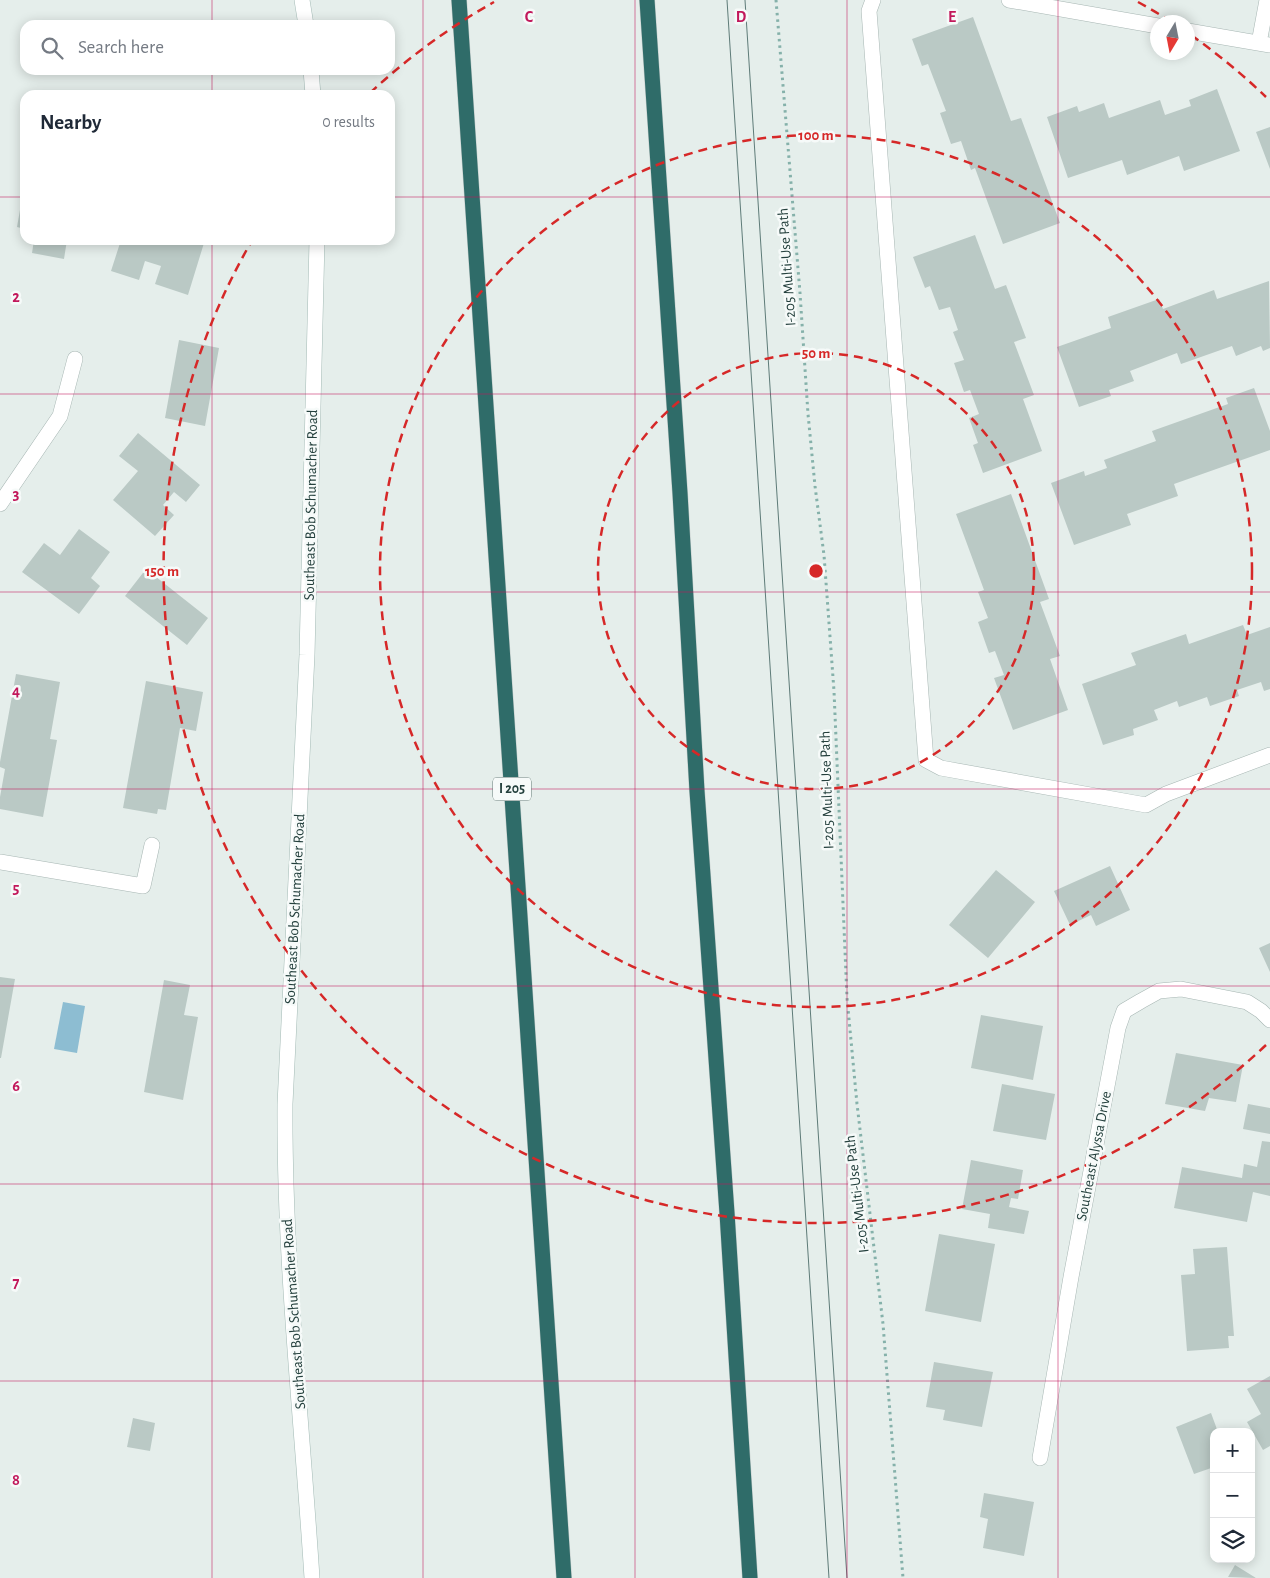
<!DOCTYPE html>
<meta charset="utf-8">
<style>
body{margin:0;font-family:"Alegreya Sans",sans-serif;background:#f2f2f3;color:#1f2937}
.controls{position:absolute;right:15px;bottom:15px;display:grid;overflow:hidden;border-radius:10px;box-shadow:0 2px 12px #0003}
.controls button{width:45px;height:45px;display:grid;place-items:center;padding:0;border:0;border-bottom:1px solid #e0e1e3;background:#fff;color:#1f2937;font:25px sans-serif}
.compass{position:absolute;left:1150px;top:15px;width:45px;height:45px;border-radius:50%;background:#fff;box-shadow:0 2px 12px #0003;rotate:190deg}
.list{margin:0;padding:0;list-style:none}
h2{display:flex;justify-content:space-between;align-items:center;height:65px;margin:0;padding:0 20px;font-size:21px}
h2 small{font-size:16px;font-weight:400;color:#747a83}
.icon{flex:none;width:28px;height:28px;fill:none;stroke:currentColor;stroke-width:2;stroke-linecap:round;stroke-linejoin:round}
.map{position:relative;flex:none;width:1270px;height:1578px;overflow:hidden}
.search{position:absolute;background:#fff;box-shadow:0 2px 12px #0003;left:20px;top:20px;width:375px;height:55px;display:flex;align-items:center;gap:12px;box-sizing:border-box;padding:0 18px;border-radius:15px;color:#747a83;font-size:19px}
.panel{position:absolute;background:#fff;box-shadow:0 2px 12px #0003;left:20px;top:90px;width:375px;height:155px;border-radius:15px}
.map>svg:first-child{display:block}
.water{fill:#8dbdd2}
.building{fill:#bac9c5}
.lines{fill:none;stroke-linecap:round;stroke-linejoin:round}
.service-casing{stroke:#a7b6b3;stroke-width:16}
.minor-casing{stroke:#a7b6b3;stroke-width:16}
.secondary-casing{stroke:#a3bab5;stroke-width:16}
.motorway-casing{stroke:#c2cac9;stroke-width:16}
.path{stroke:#85b1aa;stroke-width:3;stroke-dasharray:2.5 4;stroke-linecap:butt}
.service{stroke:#fff;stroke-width:15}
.minor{stroke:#fff;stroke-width:15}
.secondary{stroke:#fff;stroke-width:15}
.motorway{stroke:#2f6c69;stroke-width:15}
.tram{stroke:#5e7b78;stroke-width:1}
.grid{fill:none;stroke:#c2185b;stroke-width:1;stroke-opacity:0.55}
.ring{fill:none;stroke:#d62828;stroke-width:2.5;stroke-dasharray:9 6}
.labels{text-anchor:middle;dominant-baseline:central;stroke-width:5;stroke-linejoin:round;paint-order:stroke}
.shield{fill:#f6faf9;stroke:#637875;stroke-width:1}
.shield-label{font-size:14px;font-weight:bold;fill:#24403d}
.street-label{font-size:15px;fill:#24403d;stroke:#f6faf9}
.grid-label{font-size:16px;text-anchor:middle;font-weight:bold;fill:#c2185b;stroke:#f6faf9;stroke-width:5;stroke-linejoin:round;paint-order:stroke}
.centre{fill:#d62828;stroke:#f6faf9;stroke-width:2.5}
.ring-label{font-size:15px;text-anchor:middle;font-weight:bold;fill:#d62828;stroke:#f6faf9;stroke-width:5;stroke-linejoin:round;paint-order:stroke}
</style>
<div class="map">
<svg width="1270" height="1578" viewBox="0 0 1270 1578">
<rect width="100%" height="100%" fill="#e5eeeb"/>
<path class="water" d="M63 1002 85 1006 77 1053 54 1049Z"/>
<path class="building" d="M973 17 1011 121 1021 118 1060 223 1003 244 975 168 971 170 961 141 951 144 940 113 946 111 928 64 922 66 912 39Z
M1217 89 1240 151 1184 171 1179 156 1127 175 1122 160 1068 178 1047 117 1077 106 1079 112 1104 103 1109 118 1160 100 1165 115 1191 106 1189 100Z
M1270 127V169L1256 132Z
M24 187H25V229L17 227Z
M975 235 995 289 1006 285 1026 338 1014 342 1034 395 1023 399 1042 451 983 473 973 445 978 443 969 418 979 414 970 390 964 392 954 363 964 360 953 332 958 330 950 307 939 310 930 286 925 288 913 257Z
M34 240H67L64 259 32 253Z
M121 240H195L204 243 188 295 155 284 161 266 145 261 139 280 111 271Z
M1269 281 1270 348 1263 351 1261 346 1236 356 1232 346 1181 364 1177 353 1130 371 1134 381 1109 390 1111 396 1079 407 1057 347 1111 328 1108 317 1159 299 1163 309 1214 290 1217 299Z
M179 340 219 348 205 426 165 418Z
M1254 388 1270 431V450L1174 484 1178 496 1127 514 1131 525 1074 545 1051 483 1084 471 1085 476 1107 468 1104 460 1156 441 1152 431 1228 404 1226 398Z
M138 433 200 485 186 502 174 492 163 505 174 515 155 536 113 500 138 471 119 456Z
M1011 494 1049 599 1040 602 1060 656 1050 659 1068 710 1013 730 994 678 1004 675 995 651 989 653 978 622 988 618 978 592 984 590 956 514Z
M79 529 110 552 91 578 100 586 79 614 22 572 44 543 60 555Z
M146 569 208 618 187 645 125 596Z
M1243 625 1247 635 1270 627V689L1264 691 1261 682 1237 690 1239 696 1210 706 1207 697 1179 707 1177 701 1154 710 1158 720 1133 729 1134 735 1103 745 1082 684 1136 665 1131 653 1186 634 1189 644Z
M16 674 60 682 50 739 57 740 43 817 0 809V797L5 769 0 767V762Z
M146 681 203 692 196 731 180 728 166 810 158 809 157 814 123 808Z
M1110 866 1130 910 1096 926 1091 915 1070 925 1054 891Z
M996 870 1035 902 988 958 949 925Z
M1270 943V972L1259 948Z
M0 977 15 979 1 1058H0Z
M164 980 190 985 184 1015 198 1017 183 1100 144 1092Z
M981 1015 1043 1026 1033 1080 971 1068Z
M1176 1053 1243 1065 1236 1102 1209 1098 1205 1111 1165 1104Z
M1002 1084 1055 1094 1046 1140 993 1131Z
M1248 1104 1270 1108V1134L1243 1129Z
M1262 1141 1270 1142V1196L1253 1192 1247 1222 1174 1208 1182 1167 1242 1178 1244 1164 1257 1167Z
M971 1160 1023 1170 1018 1199 1011 1198 1009 1207 1029 1211 1024 1234 988 1228 990 1214 962 1209Z
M939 1234 995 1244 981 1322 925 1311Z
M1227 1247 1234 1336H1228L1229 1348 1187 1351 1181 1275 1195 1274 1193 1249Z
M934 1362 993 1372 982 1427 943 1420 945 1410 926 1407Z
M1270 1376V1446L1263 1450 1247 1422 1261 1414 1247 1389Z
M1211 1413 1218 1432H1214V1467L1194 1474 1176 1427Z
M133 1418 155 1423 150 1451 127 1447Z
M984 1493 1034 1502 1024 1556 983 1548 988 1519 980 1517Z
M1235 1565 1256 1578 1228 1577Z"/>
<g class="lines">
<defs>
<path id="service" d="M873 0 869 11 926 760 941 768 1146 805 1166 794 1270 755
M1009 0 1158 26
M1188 31 1270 45
M1259 43 1267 0
M0 862 143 886 152 845"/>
<path id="minor" d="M0 504 60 416 75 359
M1040 1458 1071 1277 1118 1028 1124 1011 1141 1001 1159 991 1181 989 1247 1002 1261 1011 1270 1020"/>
<path id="secondary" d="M302 0 306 25
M311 70 313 95
M312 1578C302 1421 284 1262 285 1104L307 655 317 240"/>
<path id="motorway" d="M459 0 564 1578
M647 0 680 493 697 791 727 1213 750 1578"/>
</defs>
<use href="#service" class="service-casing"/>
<use href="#minor" class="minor-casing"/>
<use href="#secondary" class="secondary-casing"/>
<use href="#motorway" class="motorway-casing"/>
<path class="path" d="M776 0 800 293 808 414 815 486 824 555 834 691 847 998 857 1104 883 1324 903 1578"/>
<use href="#service" class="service"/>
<use href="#minor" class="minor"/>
<use href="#secondary" class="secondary"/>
<use href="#motorway" class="motorway"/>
<path class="tram" d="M727 0 829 1578
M745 0 847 1578"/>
</g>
<path class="grid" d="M212 0V25M423 0V1578M635 0V1578M847 0V1578M1058 0V1578M212 70V95M0 197H25M390 197H1270M212 240V1578M0 394H1270M0 592H1270M0 789H1270M0 986H1270M0 1184H1270M0 1381H1270"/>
<g class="ring">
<circle cx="816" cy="571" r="218"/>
<circle cx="816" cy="571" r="436"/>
<path d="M1266 1045A654 654 0 0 1 250 244M370 93A654 654 0 0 1 494 2M1138 2A654 654 0 0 1 1167 19M1191 35A654 654 0 0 1 1266 97"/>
</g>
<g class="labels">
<rect class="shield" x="493" y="777.5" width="38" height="23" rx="4"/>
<g class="shield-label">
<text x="512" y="789">I 205</text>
</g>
<g class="street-label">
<text transform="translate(787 267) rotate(-94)">I-205 Multi-Use Path</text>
<text transform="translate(311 505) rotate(-89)">Southeast Bob Schumacher Road</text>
<text transform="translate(827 790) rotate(-92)">I-205 Multi-Use Path</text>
<text transform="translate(295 909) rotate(-87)">Southeast Bob Schumacher Road</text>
<text transform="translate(1094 1156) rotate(-79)">Southeast Alyssa Drive</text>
<text transform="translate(857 1194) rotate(-97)">I-205 Multi-Use Path</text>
<text transform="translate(294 1314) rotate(-94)">Southeast Bob Schumacher Road</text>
</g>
</g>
<g class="grid-label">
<text x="529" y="22">C</text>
<text x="741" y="22">D</text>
<text x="952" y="22">E</text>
<text x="16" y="302">2</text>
<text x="16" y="499">3</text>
<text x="16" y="696">4</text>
<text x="16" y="893">5</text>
<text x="16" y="1091">6</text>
<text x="16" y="1288">7</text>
<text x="16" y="1485">8</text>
</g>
<circle cx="816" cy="571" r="8" class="centre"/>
<g class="ring-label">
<text x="816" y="140">100 m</text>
<text x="816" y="358">50 m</text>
<text x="162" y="576">150 m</text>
</g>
</svg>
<div class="controls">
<button>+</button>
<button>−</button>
<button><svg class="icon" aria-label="layers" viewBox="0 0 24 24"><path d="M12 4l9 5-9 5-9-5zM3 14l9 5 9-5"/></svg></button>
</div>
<svg class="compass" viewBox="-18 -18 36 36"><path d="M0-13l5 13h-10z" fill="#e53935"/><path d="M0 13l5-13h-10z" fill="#747a83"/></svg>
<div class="search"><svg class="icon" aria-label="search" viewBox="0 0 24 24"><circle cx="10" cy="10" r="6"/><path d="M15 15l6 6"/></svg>Search here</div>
<section class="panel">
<h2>Nearby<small>0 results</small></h2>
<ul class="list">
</ul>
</section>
</div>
